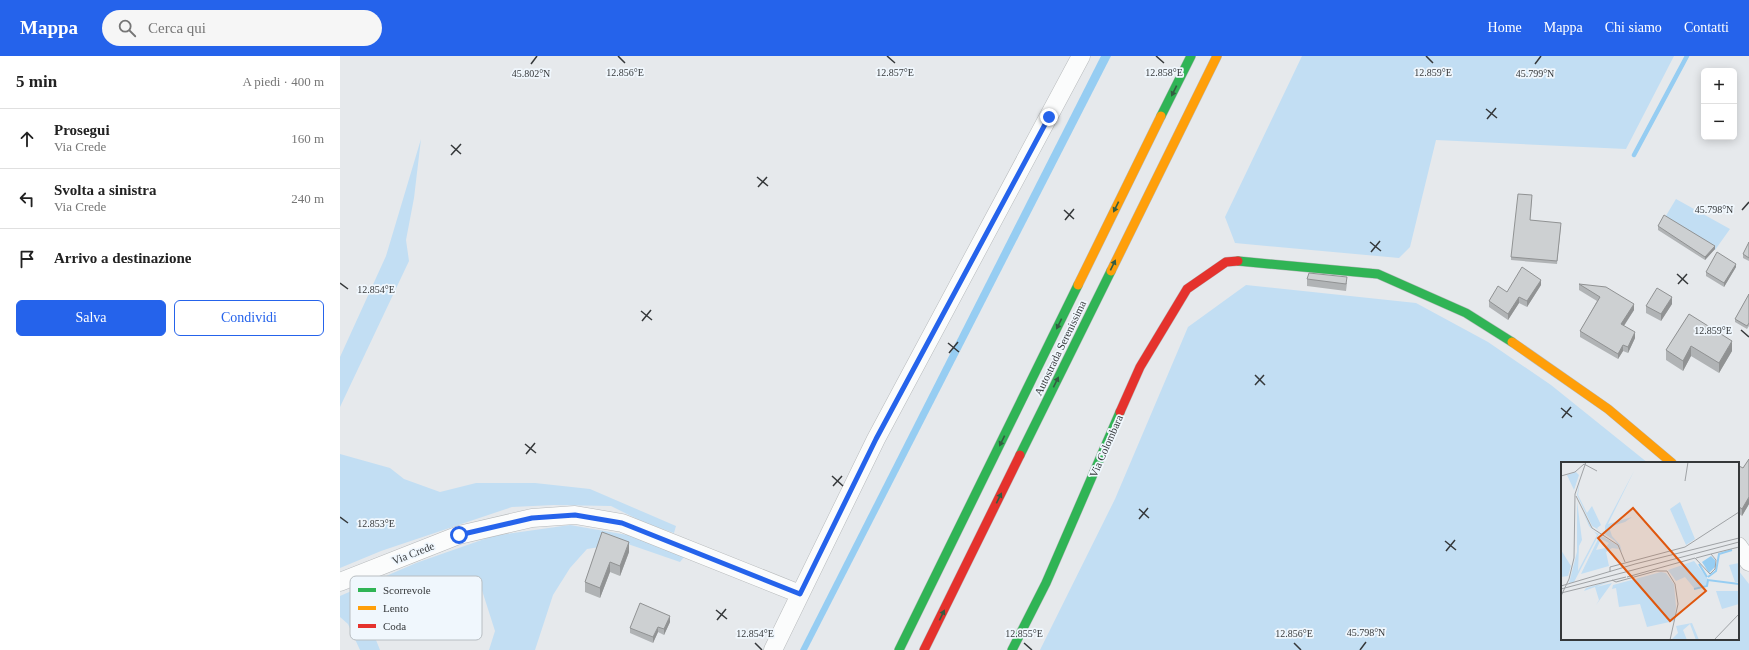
<!DOCTYPE html>
<html lang="it">
<meta charset="utf-8">
<style>
body{margin:0;font-family:"Times New Roman",serif;background:#f6f6f6;color:#222}
.controls{position:absolute;right:12px;top:12px;display:grid;overflow:hidden;border-radius:6px;box-shadow:0 2px 10px #0003}
.controls button{width:36px;height:36px;display:grid;place-items:center;padding:0;border:0;border-bottom:1px solid #e0e0e0;background:#fff;color:#222;font:20px sans-serif}
.stop{position:absolute;width:12px;height:12px;margin:-9px;border:3px solid #2563eb;border-radius:50%;background:#fff}
.stop.end{background:#2563eb;border-color:#fff;box-shadow:0 1px 4px #0008}
.list{margin:0;padding:0;list-style:none}
h2{display:flex;justify-content:space-between;align-items:center;height:52px;margin:0;padding:0 16px;font-size:17px}
h2 small{font-size:13px;font-weight:400;color:#767676}
.list li{display:grid;grid-template-columns:26px 1fr auto;gap:12px;align-items:center;box-sizing:border-box;height:60px;padding:0 16px;border-top:1px solid #e0e0e0}
.list b{display:block;font-size:15px;white-space:nowrap}
.list p{margin:0;font-size:13px;white-space:nowrap;color:#767676}
.list em{font-size:13px;font-style:normal;color:#767676}
.actions{display:flex;gap:8px;padding:12px 16px}
.actions a{flex:1;padding:9px 0;border:1px solid #2563eb;border-radius:6px;text-align:center;font-size:14px;color:#2563eb}
.actions .main{background:#2563eb;color:#fff}
.icon{flex:none;width:22px;height:22px;fill:none;stroke:currentColor;stroke-width:2;stroke-linecap:round;stroke-linejoin:round}
.map{position:relative;flex:none;width:1409px;height:594px;overflow:hidden}
header{display:flex;align-items:center;gap:24px;box-sizing:border-box;height:56px;padding:0 20px;background:#2563eb;color:#fff}
header strong{font-size:19px}
nav{display:flex;gap:22px;margin-inline-start:auto;font-size:14px}
.search{width:280px;height:36px;background:#f6f6f6;display:flex;align-items:center;gap:10px;box-sizing:border-box;padding:0 14px;border-radius:22px;color:#767676;font-size:15px}
main{display:flex}
aside{flex:1;background:#fff}
.map>svg:first-child{display:block}
.green{fill:#c2def3}
.water{fill:#96cdf2}
.lines{fill:none;stroke-linecap:round;stroke-linejoin:round}
.stream{stroke:#96cdf2;stroke-width:4.5}
.street-casing{stroke:#b7babc;stroke-width:19}
.fast-casing{stroke:#b7babc;stroke-width:10}
.slow-casing{stroke:#b7babc;stroke-width:10}
.jam-casing{stroke:#b7babc;stroke-width:10}
.street{stroke:#fbfcfc;stroke-width:18}
.fast{stroke:#30b455;stroke-width:9}
.slow{stroke:#ff9f0a;stroke-width:9}
.jam{stroke:#e5322d;stroke-width:9}
.wall{fill:#b0b3b5}
.shaded-wall{fill:#909293}
.building{fill:#cdd0d2;stroke:#909293}
.oneway{fill:#345d42}
.route{stroke:#2563eb;stroke-width:5}
.ticks{fill:none;stroke:#35383a;stroke-width:1.5}
.labels{text-anchor:middle;dominant-baseline:central;stroke-width:3.5;stroke-linejoin:round;paint-order:stroke}
.street-label{font-size:11px;fill:#35383a;stroke:#f0f7fd}
.inset-river{fill:none;stroke:#96cdf2;stroke-width:2}
.inset-road{fill:none;stroke:#9fa2a5;stroke-width:1}
.view{fill:#df570e;fill-opacity:0.15;stroke:#df570e;stroke-width:2}
.inset-edge{fill:none;stroke:#35383a;stroke-width:2}
.key{fill:#f0f7fd;stroke:#b8bec2;stroke-width:1}
.key-label{font-size:11px;fill:#35383a}
.ticks-label{font-size:10px;text-anchor:middle;fill:#35383a;stroke:#f0f7fd;stroke-width:3.5;stroke-linejoin:round;paint-order:stroke}
</style>
<header>
<strong>Mappa</strong>
<div class="search"><svg class="icon" aria-label="search" viewBox="0 0 24 24"><circle cx="10" cy="10" r="6"/><path d="M15 15l6 6"/></svg>Cerca qui</div>
<nav><a>Home</a><a>Mappa</a><a>Chi siamo</a><a>Contatti</a></nav>
</header>
<main>
<aside>
<h2>5 min<small>A piedi · 400 m</small></h2>
<ul class="list">
<li><svg class="icon" aria-label="ahead" viewBox="0 0 24 24"><path d="M12 20V5M6 11l6-6 6 6"/></svg><div><b>Prosegui</b><p>Via Crede</p></div><em>160 m</em></li>
<li><svg class="icon" aria-label="left" viewBox="0 0 24 24"><path d="M17 20v-9H6M10 6l-5 5 5 5"/></svg><div><b>Svolta a sinistra</b><p>Via Crede</p></div><em>240 m</em></li>
<li><svg class="icon" aria-label="arrive" viewBox="0 0 24 24"><path d="M6 21V4h12l-3 4 3 4H6"/></svg><div><b>Arrivo a destinazione</b></div></li>
</ul>
<div class="actions"><a class="main">Salva</a><a>Condividi</a></div>
</aside>
<div class="map">
<svg width="1409" height="594" viewBox="0 0 1409 594">
<rect width="100%" height="100%" fill="#e6e9ec"/>
<path class="green" d="M962 0H1334L1286 93 1096 84 1070 191 1059 202 895 187 885 161Z
M81 83 74 142 66 184 69 205 0 351V301L46 200Z
M1336 143 1390 173 1375 194 1324 163Z
M906 229 1076 247 1148 286 1211 329 1308 407H1222V583H1398V514L1409 528V594H700L775 443 848 271Z
M0 398 50 412 64 423 100 436 136 427H195L250 433 336 470 334 477 305 467 271 450 214 449 172 451 41 495 0 512Z
M230 469 293 480 344 501 340 506 285 487 247 493 230 512 213 539 195 594H149L155 575 140 528 124 529 95 536 69 556H42L30 569 40 594H20L8 568 0 561V540L76 507 153 480Z"/>
<path class="water" d="M761 0H771L467 594H460Z"/>
<g class="lines">
<path class="stream" d="M1294 99 1347 0"/>
<defs>
<path id="street" d="M1398 490 1409 506
M0 526 119 479 192 462 235 459 282 467 460 538
M433 594 536 383 741 0"/>
<path id="fast" d="M821 60 851 0
M898 205 1038 218 1126 257 1172 286
M680 399 771 215
M559 594 738 229
M672 594 706 527 780 356"/>
<path id="slow" d="M771 215 877 0
M738 229 821 60
M1172 286 1268 353 1332 407"/>
<path id="jam" d="M780 356 800 311 847 233 886 206 898 205
M584 594 680 399"/>
</defs>
<use href="#street" class="street-casing"/>
<use href="#fast" class="fast-casing"/>
<use href="#slow" class="slow-casing"/>
<use href="#jam" class="jam-casing"/>
<use href="#street" class="street"/>
<use href="#fast" class="fast"/>
<use href="#slow" class="slow"/>
<use href="#jam" class="jam"/>
</g>
<path class="wall" d="M1192 142 1190 164 1221 170 1217 208 1171 204V201Z
M1318 170 1375 193 1365 204 1318 174Z
M1409 186V205L1403 202V198Z
M1396 211 1384 231 1366 220V216Z
M967 223 1007 227 1006 235 967 230Z
M1239 228 1294 254 1284 270 1295 282 1288 297 1283 295 1278 303 1240 281V275L1257 245 1239 234Z
M1201 229 1187 251 1179 247 1168 264 1149 251V245L1167 236Z
M1409 238V270L1407 273 1395 266V263Z
M1332 248 1321 265 1306 257V250Z
M1349 258 1392 295 1379 317 1351 300 1343 315 1326 304V294Z
M1409 403V448L1402 460 1398 457V412H1403Z
M262 476 289 496 280 520 270 516 260 542 245 536V526Z
M330 566 324 579 318 576 313 587 290 577V572Z"/>
<path class="shaded-wall" d="M1375 190V193L1365 204V201Z
M1396 208V211L1384 231V227Z
M1201 224V229L1187 251V245Z
M1179 241V247L1168 264V258Z
M1332 241V248L1321 265V258Z
M1294 248V254L1281 274V268Z
M1295 276V282L1288 297V291Z
M1392 285V295L1379 317V307Z
M1283 289V295L1278 303V298Z
M1351 290V300L1343 315V305Z
M1409 441V448L1402 460V453Z
M289 486V496L280 520V510Z
M270 506V516L260 542V532Z
M330 560V566L324 579V573Z
M318 571V576L313 587V581Z"/>
<path class="building" d="M1178 138 1192 139 1190 164 1221 167 1217 205 1171 201Z
M1324 159 1375 190 1365 201 1318 170Z
M1409 186V202L1403 198Z
M1377 196 1396 208 1384 227 1366 216Z
M1182 211 1201 224 1187 245 1179 241 1168 258 1149 245 1158 230 1167 236Z
M969 217 1007 221 1006 228 967 223Z
M1239 228 1266 231 1294 248 1281 268 1295 276 1288 291 1283 289 1278 298 1240 275 1260 241Z
M1317 232 1332 241 1321 258 1306 250Z
M1409 238V267L1407 270 1395 263Z
M1349 258 1392 285 1379 307 1351 290 1343 305 1326 294Z
M1409 403V441L1402 453 1398 450V412L1399 410 1403 412Z
M262 476 289 486 280 510 270 506 260 532 245 526Z
M300 547 330 560 324 573 318 571 313 581 290 572Z"/>
<defs><path id="oneway-solid" d="M-6-.8H1V-3.2L6.5 0L1 3.2V.8H-6Z"/></defs>
<g class="oneway">
<use href="#oneway-solid" transform="translate(834 35) rotate(116)"/>
<use href="#oneway-solid" transform="translate(776 151) rotate(116)"/>
<use href="#oneway-solid" transform="translate(773 209) rotate(-64)"/>
<use href="#oneway-solid" transform="translate(719 268) rotate(116)"/>
<use href="#oneway-solid" transform="translate(716 326) rotate(-64)"/>
<use href="#oneway-solid" transform="translate(662 385) rotate(116)"/>
<use href="#oneway-solid" transform="translate(659 442) rotate(-64)"/>
<use href="#oneway-solid" transform="translate(602 559) rotate(-64)"/>
</g>
<g class="lines">
<path class="route" d="M119 479 192 462 235 459 282 467 460 538 536 383 709 61"/>
</g>
<path class="ticks" d="M278 0 285 7M547 0 555 7M816 0 824 7M1086 0 1093 7M191 8 197 0M1195 8 1201 0M1146 53 1157 62M1147 63 1156 52M111 89 121 98M111 99 121 88M417 121 428 130M418 131 427 121M724 154 734 163M1402 154 1409 146M725 164 734 153M1030 186 1041 195M1031 196 1040 185M1337 218 1348 228M0 227 8 233M1338 228 1347 218M301 255 312 264M302 265 311 254M1401 274 1409 281M608 287 619 296M609 297 618 286M915 319 925 329M915 329 924 319M1221 352 1232 361M1222 362 1231 351M185 388 196 397M186 398 195 387M492 420 503 430M493 430 502 420M799 453 809 462M0 461 8 467M799 463 808 452M1105 485 1116 494M1106 495 1115 484M376 554 387 563M377 564 386 553M415 587 422 594M684 587 692 594M954 587 961 594M1020 594 1026 586"/>
<g class="labels">
<g class="street-label">
<text transform="translate(720 292) rotate(-64)">Autostrada Serenissima</text>
<text transform="translate(766 390) rotate(-66)">Via Colombara</text>
<text transform="translate(73 497) rotate(-21)">Via Crede</text>
</g>
</g>
<g transform="translate(1221 406)">
<rect width="178" height="178" fill="#e6e9ec"/>
<path d="M73 9 47 62 71 55 64 60 48 65 51 74 59 83 61 90 54 79 41 70 44 69V64ZM15 10 18 13 13 28 6 13ZM19 18 17 33 26 51 31 44 40 63 36 66 38 68 31 64 16 33ZM16 39 21 78 18 84 17 109 36 73 28 64 22 50 32 69 38 72 13 120 8 121 16 90ZM119 40 134 77 125 83 109 47ZM39 73 56 83 58 87 51 86 45 90 48 104 20 112ZM40 77 48 81 44 86 35 88ZM0 88 10 104 7 114 0 115ZM133 99 147 117 146 123 133 126 124 115 115 119 107 108ZM178 101V120H174L168 103ZM100 110 105 111 113 122 115 145 113 159 86 165 79 142 58 145 55 126 51 127 52 123ZM50 119 35 125 51 121 35 143 38 138 34 125 23 129 25 126ZM155 129H177L178 142 161 147ZM131 161 138 178H135L129 162 122 168 126 178H110L117 171 115 164Z" fill="#c2def3" fill-rule="evenodd"/>
<path d="M150 94 154 98V105L148 111 141 100Z" fill="#96cdf2"/>
<path class="inset-river" d="M138 102 146 115M147 115 155 109 158 92 171 88M133 127 146 124 147 118 178 122"/>
<path class="inset-road" d="M0 14 14 10 23 2 36 9M124 19 127 0M15 34 31 66 57 83 64 100M135 96 150 92M49 110V105L124 85 178 50M66 115 134 96 149 112 154 107 155 98 150 92 178 85M51 118 55 120 95 109H106L114 122 117 142 109 178M0 124 74 102 178 76M0 127 178 80M0 131 65 115M0 134 8 117 13 96 14 32 25 0M153 178 178 152"/>
<path class="view" d="M72 46 145 129 109 159 37 76Z"/>
<rect width="178" height="178" class="inset-edge"/>
</g>
<rect x="10" y="520" width="132" height="64" rx="6" class="key"/>
<rect x="18" y="532" width="18" height="4" fill="#30b455"/>
<rect x="18" y="550" width="18" height="4" fill="#ff9f0a"/>
<rect x="18" y="568" width="18" height="4" fill="#e5322d"/>
<g class="key-label">
<text x="43" y="538">Scorrevole</text>
<text x="43" y="556">Lento</text>
<text x="43" y="574">Coda</text>
</g>
<g class="ticks-label">
<text x="824" y="20">12.858°E</text>
<text x="285" y="20">12.856°E</text>
<text x="555" y="20">12.857°E</text>
<text x="1093" y="20">12.859°E</text>
<text x="191" y="21">45.802°N</text>
<text x="1195" y="21">45.799°N</text>
<text x="1374" y="157">45.798°N</text>
<text x="36" y="237">12.854°E</text>
<text x="1373" y="278">12.859°E</text>
<text x="36" y="471">12.853°E</text>
<text x="1026" y="580">45.798°N</text>
<text x="415" y="581">12.854°E</text>
<text x="684" y="581">12.855°E</text>
<text x="954" y="581">12.856°E</text>
</g>
</svg>
<div class="controls">
<button>+</button>
<button>−</button>
</div>
<div class="stop" style="left:119px;top:479px"></div>
<div class="stop end" style="left:709px;top:61px"></div>
</div>
</main>
